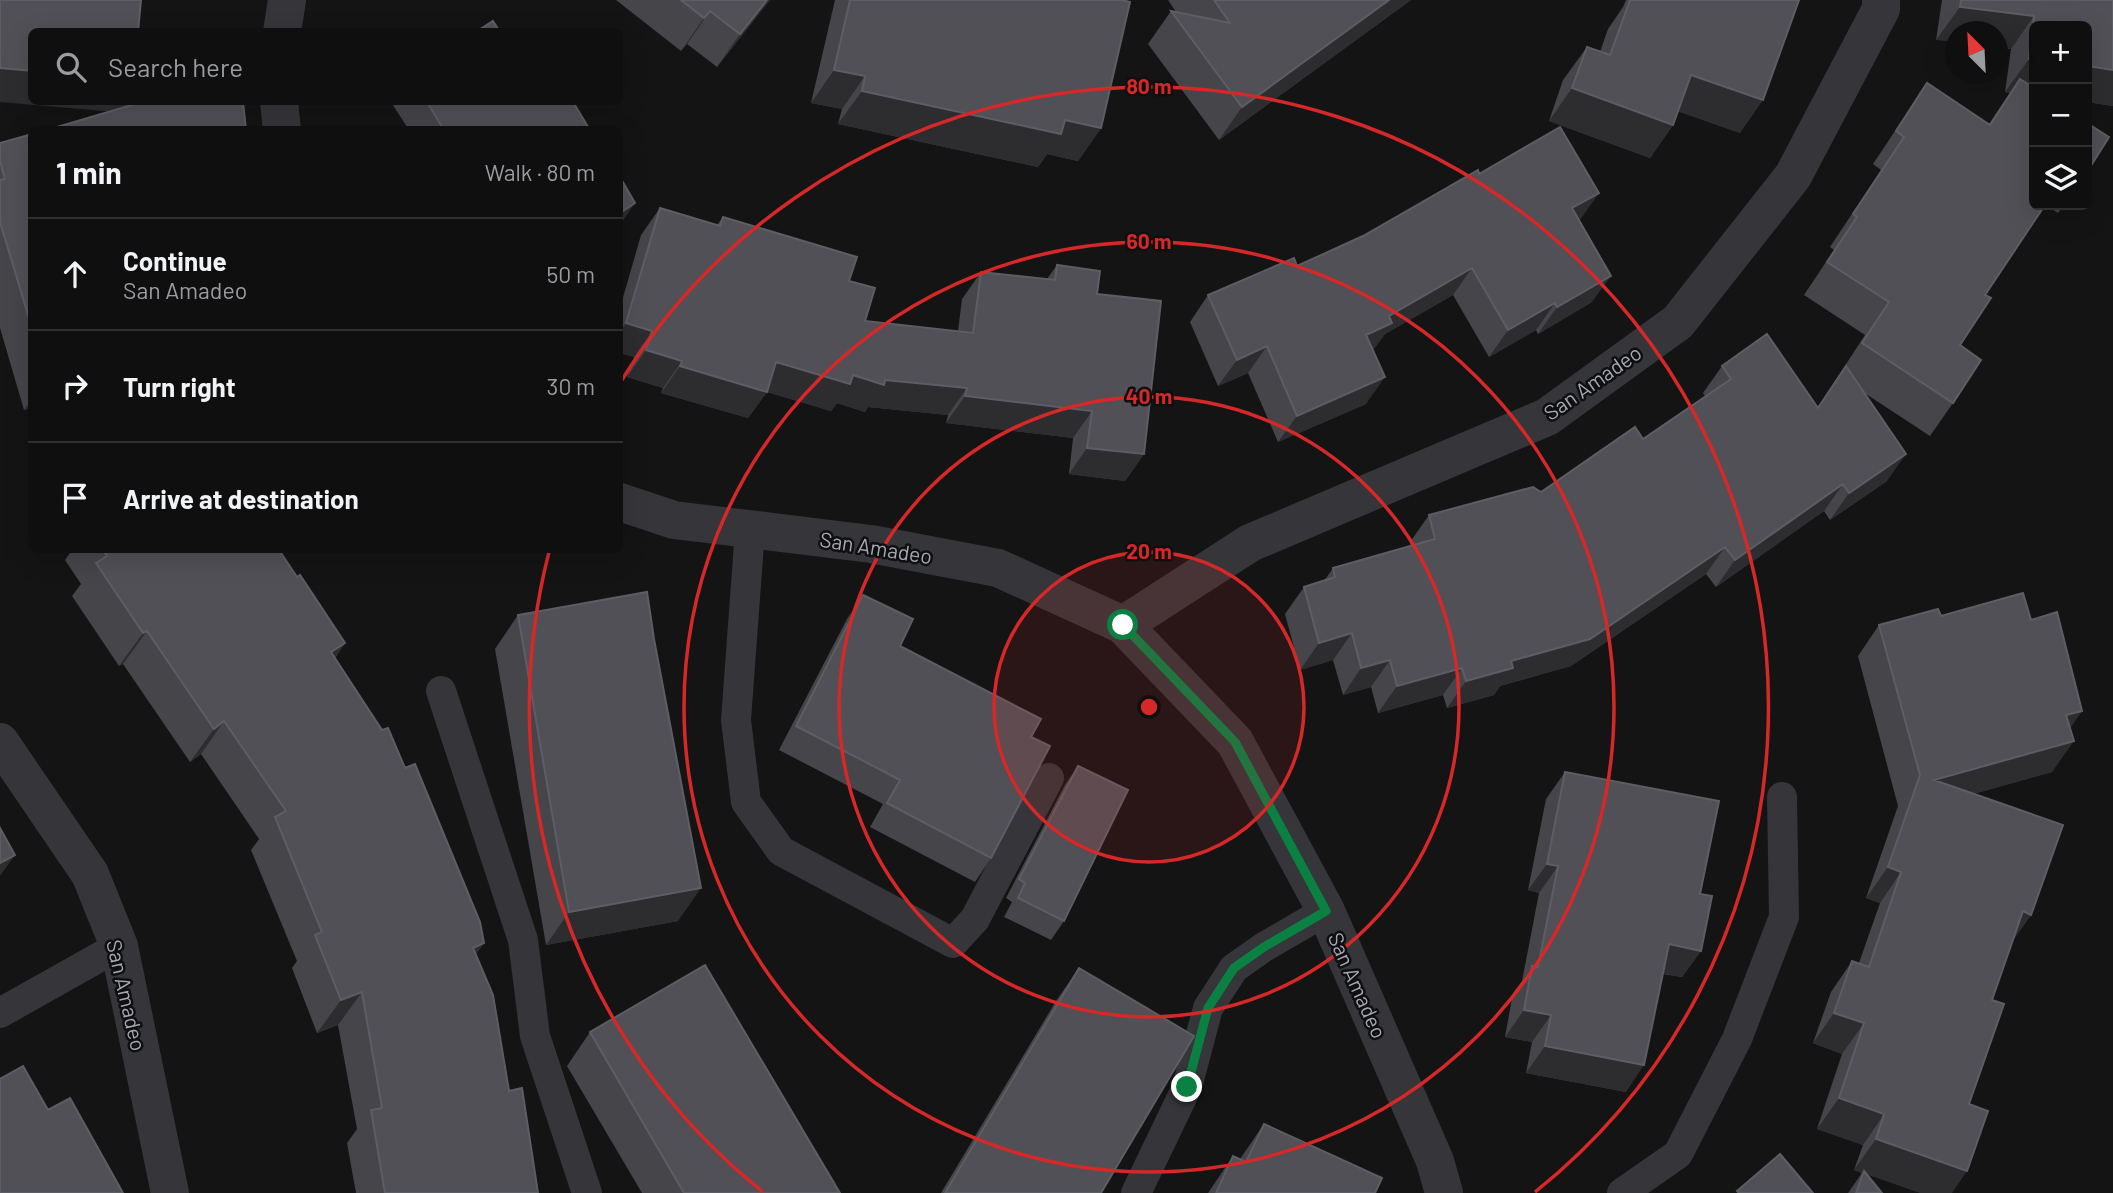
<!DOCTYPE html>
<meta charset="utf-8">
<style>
body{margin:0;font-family:Barlow,sans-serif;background:#181819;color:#f1f3f6}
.controls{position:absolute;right:21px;top:21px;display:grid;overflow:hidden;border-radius:10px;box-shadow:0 7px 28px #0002}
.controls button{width:63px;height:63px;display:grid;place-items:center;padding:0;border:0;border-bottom:2px solid #2f2f30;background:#0f0f10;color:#f1f3f6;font:35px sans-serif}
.compass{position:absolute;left:1945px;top:21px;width:63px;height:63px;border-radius:50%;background:#0f0f10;box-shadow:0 7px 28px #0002;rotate:336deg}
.stop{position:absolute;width:21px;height:21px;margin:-16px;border:5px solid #0b8043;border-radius:50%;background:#fff}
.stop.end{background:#0b8043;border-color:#fff;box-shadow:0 2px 7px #0008}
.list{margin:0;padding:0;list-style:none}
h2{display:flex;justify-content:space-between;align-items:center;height:91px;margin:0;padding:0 28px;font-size:30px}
h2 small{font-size:23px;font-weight:400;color:#9b9c9f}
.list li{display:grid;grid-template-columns:46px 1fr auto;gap:21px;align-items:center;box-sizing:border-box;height:112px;padding:0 28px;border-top:2px solid #2f2f30}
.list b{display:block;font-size:26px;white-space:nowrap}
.list p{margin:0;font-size:23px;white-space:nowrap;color:#9b9c9f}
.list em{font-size:23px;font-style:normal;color:#9b9c9f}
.icon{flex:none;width:38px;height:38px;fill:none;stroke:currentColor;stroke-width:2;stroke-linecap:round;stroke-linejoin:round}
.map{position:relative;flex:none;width:2113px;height:1193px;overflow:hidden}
.search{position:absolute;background:#0f0f10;box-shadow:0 7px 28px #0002;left:28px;top:28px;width:595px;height:77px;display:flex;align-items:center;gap:18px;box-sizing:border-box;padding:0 24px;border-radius:10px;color:#9b9c9f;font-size:26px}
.panel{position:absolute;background:#0f0f10;box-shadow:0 7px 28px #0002;left:28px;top:126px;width:595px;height:427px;border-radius:10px}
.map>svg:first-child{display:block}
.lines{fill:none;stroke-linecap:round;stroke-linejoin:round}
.lane{stroke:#35353a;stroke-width:30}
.street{stroke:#35353a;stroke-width:38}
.wall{fill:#45454a}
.shaded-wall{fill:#2d2d30}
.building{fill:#505056;stroke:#5d5e65;stroke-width:2}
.route{stroke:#0b8043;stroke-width:9}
.ring{fill:none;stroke:#d62828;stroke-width:3.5}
.labels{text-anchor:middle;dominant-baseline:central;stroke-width:5;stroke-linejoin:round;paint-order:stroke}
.street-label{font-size:21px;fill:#a5a9b6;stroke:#0f0f10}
.centre{fill:#d62828;stroke:#0f0f10;stroke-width:3.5}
.ring-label{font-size:21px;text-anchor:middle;font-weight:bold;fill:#d62828;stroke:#0f0f10;stroke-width:5;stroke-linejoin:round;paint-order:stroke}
</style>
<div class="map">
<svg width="2113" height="1193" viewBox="0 0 2113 1193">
<rect width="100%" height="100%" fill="#141415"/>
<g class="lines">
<path class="lane" d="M750 530 736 720 746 802 781 851 953 943 975 919 1049 778
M441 691 523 940 535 1036 587 1193
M0 1013 119 946
M1136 1193 1187 1087 1208 1008 1234 968 1264 947 1326 911
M1622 1193 1678 1154 1737 1039 1784 917 1782 797"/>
<path class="street" d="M282 32 287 0
M279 102 282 130
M620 502 674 520 871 544 998 568 1123 625 1235 742 1326 911 1435 1161 1444 1193
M1123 625 1250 543 1547 417 1678 322 1793 176 1881 9V0
M0 742 90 874 119 946 170 1193"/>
</g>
<path class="wall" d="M616 0H770L717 67 687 44 681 51Z
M835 0H1122L1101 128 1078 161 1047 154 1038 167 838 124 842 109 811 103Z
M1168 0H1411L1219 140 1148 44 1171 11 1176 12Z
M1626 0H1800L1740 133 1678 111 1673 125 1650 158 1549 121 1563 80 1587 47 1600 52 1608 29 1623 7Z
M1942 0H2113V106L2087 102V26H2034V205L1960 345 1953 403 1930 436 1863 392 1887 481 1830 520 1824 511 1716 587 1706 574 1571 666 1500 686 1494 695 1447 708 1443 695 1378 713 1371 687 1343 695 1333 660 1300 670 1285 614 1304 587 1324 581 1333 568 1411 546 1410 542 1429 515 1541 492 1643 439 1705 396 1703 393 1722 366 1818 407 1865 335 1804 295 1834 250 1830 247 1881 170 1873 164 1927 83 1989 124 2010 93 2005 92 2011 49 1998 48V32L1936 40Z
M391 102H573L590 130H409Z
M32 134V408L24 410 0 328V143Z
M1479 174 1580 220H1579L1592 302 1538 334 1536 330 1489 357 1453 295 1385 334 1373 350 1366 404 1278 442 1248 373 1218 386 1190 322 1208 295 1297 266 1363 236Z
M2046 205H2064L2058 213Z
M660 208 717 225 723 217 849 281 865 321 958 331 962 299 981 272 1047 279 1057 265 1097 294 1144 454 1125 481 1069 474 1073 438 946 423 948 415 868 407 865 412 837 403 831 411 767 392 748 418 661 393 663 388 627 377 634 357 620 353V308L641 235Z
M72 550H279L297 577 345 643 335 658 405 768 484 943 475 955 509 1091 538 1193H356L347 1143 357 1129 338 1025 317 1033 292 968 297 961 251 850 259 839 201 754 190 762 123 664 119 666 72 596 81 584 65 560Z
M863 595 900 646 1031 737 991 858 975 882 870 827 883 804 779 750 847 619Z
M518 615 654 639 678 921 546 945 495 649Z
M1941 616 2031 620 2070 729 2052 772 1973 794 2031 915 2013 940 1867 1174 1882 1193H1848L1862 1173 1854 1170 1863 1145 1817 1129 1842 1054 1813 1043 1831 992 1852 961 1859 963 1880 903 1866 898 1898 806 1858 656 1879 625Z
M1078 766 1064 921 1051 940 1004 917 1012 902 1006 898 1065 785Z
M1565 772 1700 894 1701 951 1682 977 1663 974 1626 1092 1526 1073 1532 1042 1505 1037 1513 993 1522 981 1539 893 1528 890 1546 799Z
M1079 968 1101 1193H941L1056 1001Z
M590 1032 840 1193H642L567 1066Z
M1264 1124 1375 1193H1208L1233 1156 1240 1159Z"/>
<path class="shaded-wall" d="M767 0H770L717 67 740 34Z
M1389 0H1411L1219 140 1242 107Z
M1960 7 2034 16 2011 49 1998 48V32H1956V42L1936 40Z
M710 11 687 44 681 51 704 18Z
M2029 59 2034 60V96L2005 92Z
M2087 66 2113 70V106L2087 102Z
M0 68 32 71V102H184L173 117 0 102Z
M834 70 865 76 842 109 811 103Z
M1691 75 1763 100 1740 133 1668 108Z
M1572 88 1673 125 1650 158 1549 121Z
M862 91 1065 120 1101 128 1078 161 1047 154 1038 167 838 124Z
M1599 193 1580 220 1553 235 1572 208Z
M635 203 620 225V213Z
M1472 268 1453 295 1385 334 1373 350 1347 362 1366 335 1389 316Z
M1611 276 1592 302 1538 334 1557 307Z
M1555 303 1536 330 1489 357 1508 330Z
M626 323 652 331 634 357 620 353V332Z
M1267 346 1248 373 1218 386 1237 360Z
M646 350 682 361 663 388 627 377Z
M776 362 885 380 967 388 948 415 868 407 865 412 837 403 831 411 767 392 748 418 661 393 680 366Z
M1385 377 1366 404 1278 442 1297 416Z
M965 396 1092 411 1073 438 946 423Z
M32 400V408L24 410Z
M1087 448 1144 454 1125 481 1069 474Z
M1906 454 1887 481 1830 520 1849 493Z
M1843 484 1824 511 1716 587 1735 560Z
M1725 547 1706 574 1571 666 1500 686 1494 695 1447 708 1466 681 1511 661Z
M147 631 123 664 119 666 143 633Z
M1352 633 1333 660 1300 670 1319 643Z
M345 643 322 676 331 652Z
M1390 660 1371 687 1343 695 1361 668Z
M1462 668 1443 695 1378 713 1397 686Z
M2082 711 2061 742 2066 715Z
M224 721 201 754 190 762 214 729Z
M2074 741 2052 772 1912 811 1934 780Z
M15 855 0 876V863Z
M1547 864 1558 866 1539 893 1528 890Z
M1888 867 1901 872 1880 903 1866 898Z
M701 888 678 921 546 945 569 912Z
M2023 911 2031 915 2009 945Z
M484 943 460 976 473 948Z
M1669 944 1701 951 1682 977 1650 971Z
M362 992 338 1025 317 1033 341 1000Z
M1524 1010 1551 1015 1532 1042 1505 1037Z
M1834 1013 1864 1023 1842 1054 1813 1043Z
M1545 1046 1644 1065 1626 1092 1526 1073Z
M1839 1098 1884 1114 1863 1145 1817 1129Z
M1876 1139 1967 1171 1952 1193H1920L1854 1170Z"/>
<path class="building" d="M0 0H141L138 32H32V71L0 68Z
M681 0H767L740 34 710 11 704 18Z
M850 0H1122L1130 2 1101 128 1065 120 1061 134 862 91 865 76 834 70Z
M1214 0H1389L1242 107 1171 11 1230 23Z
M1630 0H1799L1763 100 1691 75 1673 125 1572 88 1587 47 1610 55Z
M1961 0H2113V70L2087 66V26H2034V60L2029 59 2034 16 1960 7Z
M493 21 500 32H476Z
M2020 79 2034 88V205H2045L1985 295 1991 298 1960 345 1981 360 1953 403 1862 343 1889 302 1827 262 1857 217 1853 214 1904 137 1896 131 1927 83 1990 125Z
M142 102H243L246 130H47Z
M427 102H573L590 130H444Z
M2087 123 2109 137 2087 172Z
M1560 127 1599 193 1572 208 1611 276 1557 307 1555 303 1508 330 1472 268 1389 316 1392 323 1366 335 1385 377 1297 416 1267 346 1237 360 1208 295 1294 258 1297 266 1363 236 1478 170 1479 174Z
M32 134V328L0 222V180L5 179 0 161V143Z
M620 177 635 203 620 213Z
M660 208 720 226 723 217 857 257 849 281 875 288 865 321 973 333 981 272 1055 280 1057 265 1100 271 1097 294 1161 301 1144 454 1087 448 1092 411 965 396 967 388 885 380 884 385 853 375 850 384 776 362 767 392 680 366 682 361 646 350 652 331 626 323Z
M1767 334 1818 408 1846 366 1906 454 1849 493 1843 484 1735 560 1725 547 1590 639 1511 661 1513 668 1466 681 1462 668 1397 686 1390 660 1361 668 1352 633 1319 643 1304 587 1335 577 1333 568 1435 539 1429 515 1533 487 1541 492 1635 427 1643 439 1731 379 1722 366Z
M103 550H279L297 577 300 575 345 643 331 652 382 730 388 728 405 768 415 764 480 922 484 943 473 948 493 995 509 1091 522 1088 538 1193H385L371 1110 382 1108 362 992 341 1000 315 935 322 932 275 817 286 811 224 721 214 729 147 631 143 633 96 563 107 556Z
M647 592 654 639 701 888 569 912 518 615Z
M2023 593 2031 620 2057 612 2082 711 2066 715 2074 741 1934 780 2063 825 2031 915 2023 911 1992 1000 2004 1004 1969 1104 1988 1111 1967 1171 1876 1139 1884 1114 1839 1098 1864 1023 1834 1013 1852 961 1869 967 1901 872 1888 867 1920 775 1879 625 1938 609 1941 616Z
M863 595 913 619 900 646 1041 719 1031 737 1050 746 991 858 887 803 900 780 796 726Z
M1078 766 1128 790 1064 921 1018 898 1025 883 1019 879Z
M1565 772 1719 801 1700 894 1712 896 1701 951 1669 944 1644 1065 1545 1046 1551 1015 1524 1010 1532 966 1538 967 1558 866 1547 864Z
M0 828 15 855 0 863Z
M705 965 840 1193H684L590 1032Z
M1079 968 1194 1036 1101 1193H945Z
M23 1066 48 1110 70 1098 123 1193H0V1079Z
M1264 1124 1382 1178 1375 1193H1216L1233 1156 1246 1162Z
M1780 1154 1813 1193H1739L1737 1191Z
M1864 1171 1882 1193H1856Z"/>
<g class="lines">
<path class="route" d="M1123 625 1235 742 1326 911 1264 947 1234 968 1208 1008 1187 1087"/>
</g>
<circle cx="1149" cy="707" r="155" fill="#d62828" fill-opacity=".12"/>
<g class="ring">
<circle cx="1149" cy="707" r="155"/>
<circle cx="1149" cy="707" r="310"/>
<circle cx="1149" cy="707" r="465"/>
<path d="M763 1192A620 620 0 0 1 549 552M620 383A620 620 0 1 1 1535 1192"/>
</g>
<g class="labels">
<g class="street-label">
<text transform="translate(1592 382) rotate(-35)">San Amadeo</text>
<text transform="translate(876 547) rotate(9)">San Amadeo</text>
<text transform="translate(1358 985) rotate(66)">San Amadeo</text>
<text transform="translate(127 995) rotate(77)">San Amadeo</text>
</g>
</g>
<circle cx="1149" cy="707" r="10" class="centre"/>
<g class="ring-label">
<text x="1149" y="94">80 m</text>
<text x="1149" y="249">60 m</text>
<text x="1149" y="404">40 m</text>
<text x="1149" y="559">20 m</text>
</g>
</svg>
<div class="controls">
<button>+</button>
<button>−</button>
<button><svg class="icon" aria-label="layers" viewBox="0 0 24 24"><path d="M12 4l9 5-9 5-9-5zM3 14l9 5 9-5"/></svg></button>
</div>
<svg class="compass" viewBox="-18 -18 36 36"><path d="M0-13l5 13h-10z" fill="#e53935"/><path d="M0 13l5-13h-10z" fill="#9b9c9f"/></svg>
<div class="stop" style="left:1123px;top:625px"></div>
<div class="stop end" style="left:1187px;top:1087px"></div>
<div class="search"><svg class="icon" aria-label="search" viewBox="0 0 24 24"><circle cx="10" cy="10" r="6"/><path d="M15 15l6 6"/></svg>Search here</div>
<section class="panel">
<h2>1 min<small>Walk · 80 m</small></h2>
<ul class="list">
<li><svg class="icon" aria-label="ahead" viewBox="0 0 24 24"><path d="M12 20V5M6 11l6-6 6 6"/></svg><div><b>Continue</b><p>San Amadeo</p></div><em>50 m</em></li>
<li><svg class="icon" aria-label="right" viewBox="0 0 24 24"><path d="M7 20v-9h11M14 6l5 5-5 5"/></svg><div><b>Turn right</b></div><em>30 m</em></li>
<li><svg class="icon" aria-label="arrive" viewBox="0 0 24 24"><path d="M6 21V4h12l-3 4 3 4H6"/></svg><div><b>Arrive at destination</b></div></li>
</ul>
</section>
</div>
